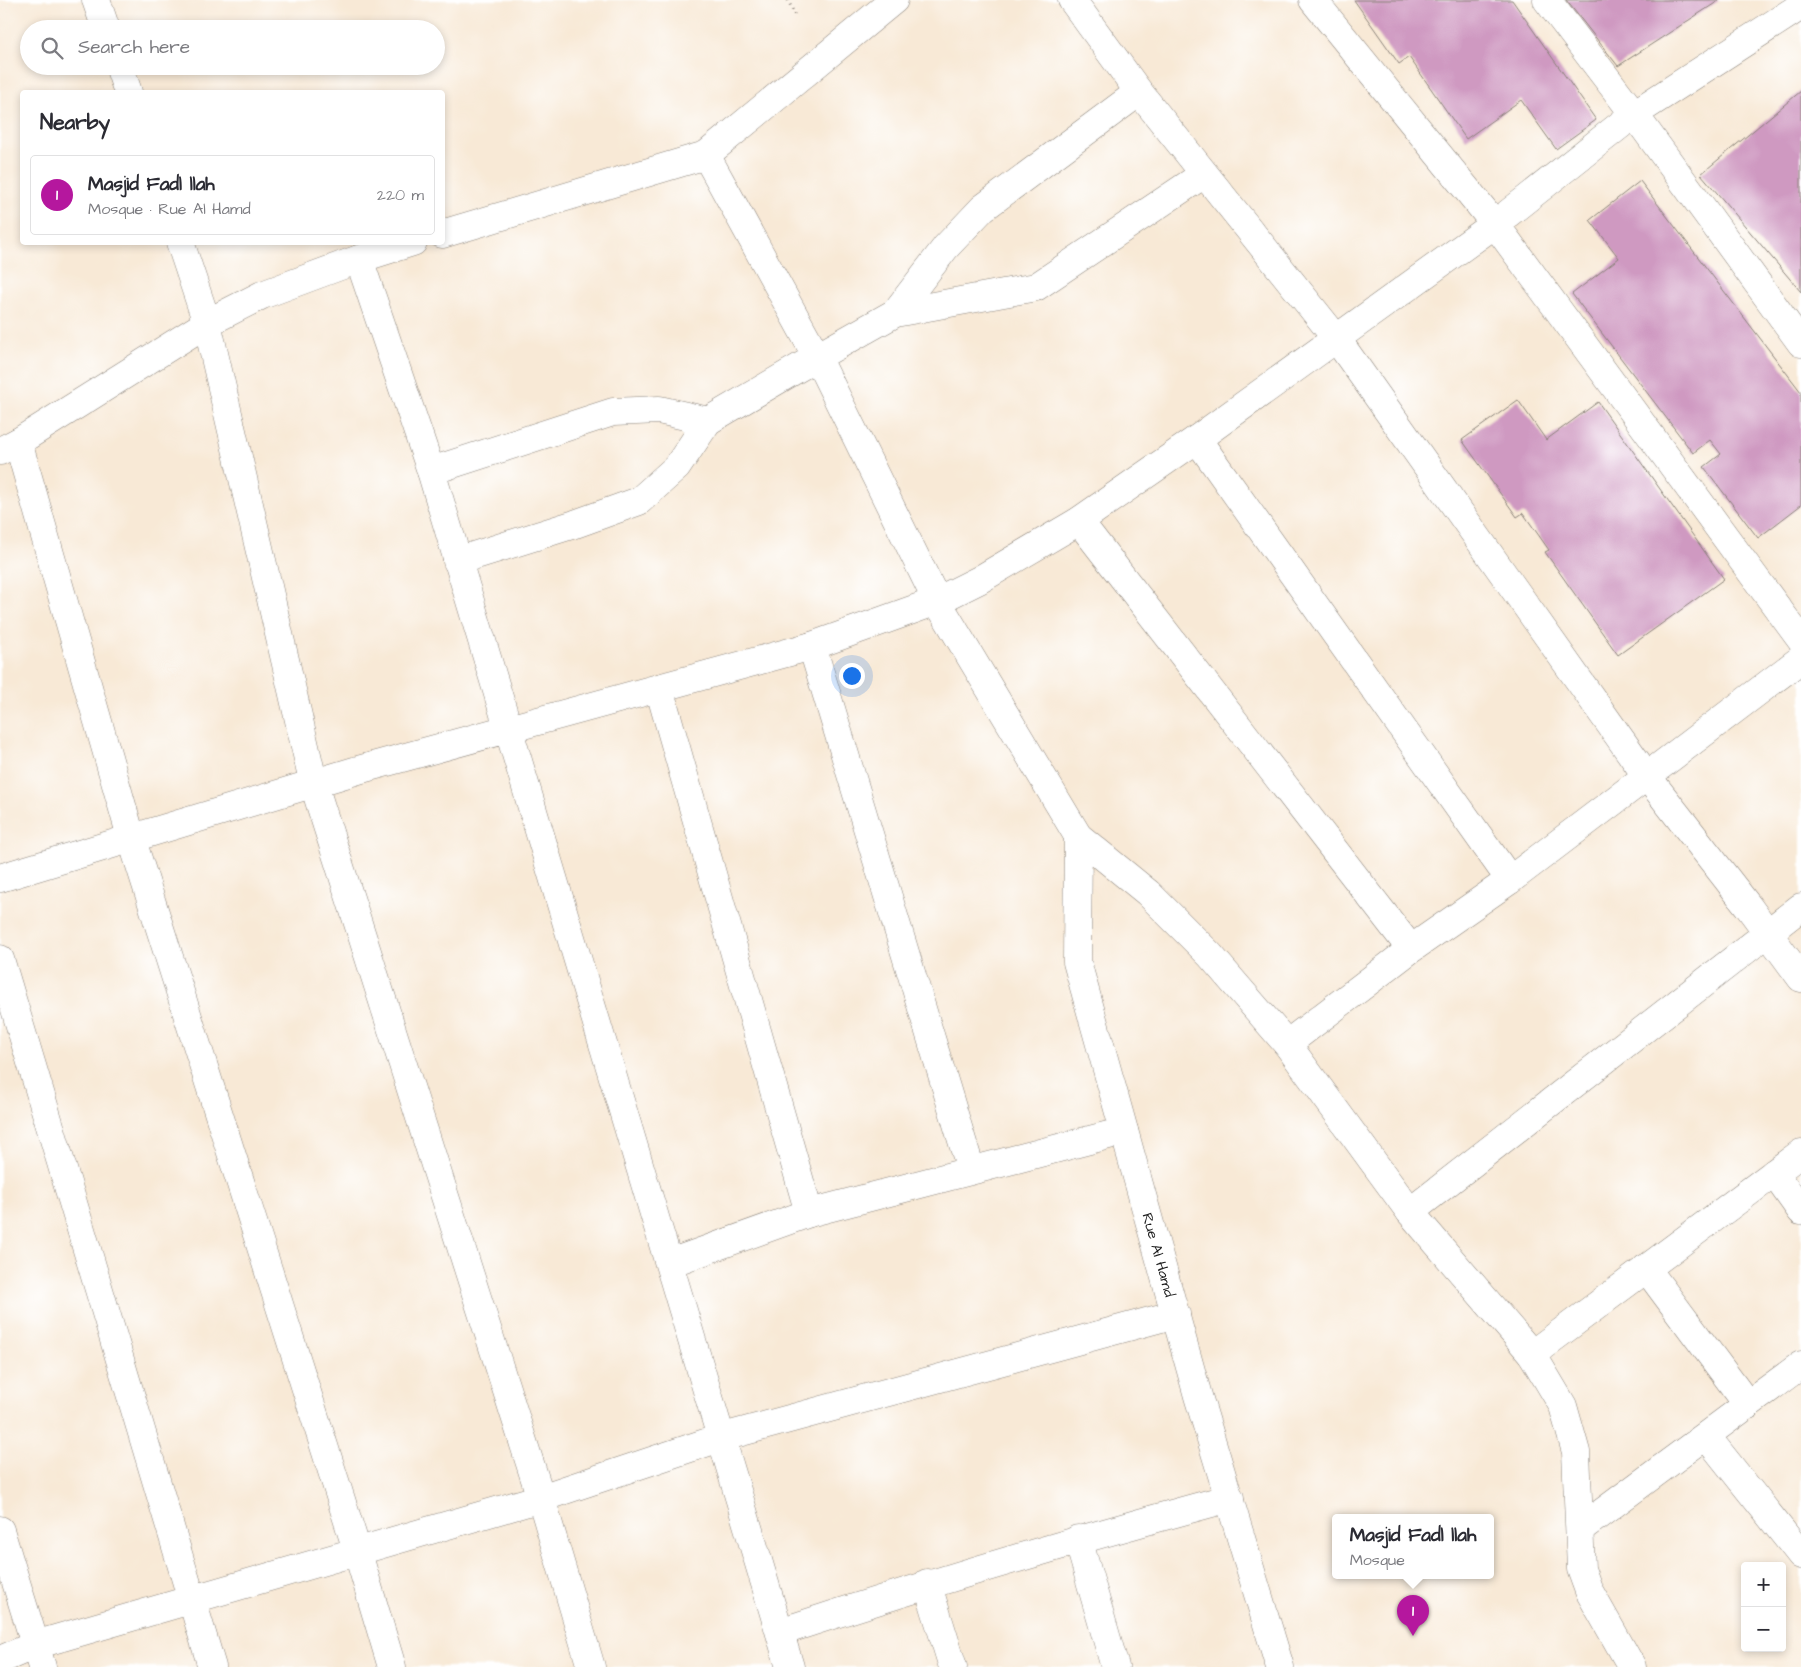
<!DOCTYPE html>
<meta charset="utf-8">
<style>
body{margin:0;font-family:"Architects Daughter",sans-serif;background:#f7f7f7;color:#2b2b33}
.controls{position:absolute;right:15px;bottom:15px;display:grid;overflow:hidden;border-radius:5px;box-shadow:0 2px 8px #0003}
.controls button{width:45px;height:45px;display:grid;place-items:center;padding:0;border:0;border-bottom:1px solid #e1e1e2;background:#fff;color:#2b2b33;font:25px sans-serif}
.you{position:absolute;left:851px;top:675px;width:18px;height:18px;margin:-12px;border:4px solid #fff;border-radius:50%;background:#1a73e8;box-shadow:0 0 0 8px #1a73e833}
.badge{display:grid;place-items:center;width:32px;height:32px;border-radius:50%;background:#b5179e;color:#fff;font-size:16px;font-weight:700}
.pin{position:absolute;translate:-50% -41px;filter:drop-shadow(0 1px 2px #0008)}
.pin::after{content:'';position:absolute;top:26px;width:18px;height:15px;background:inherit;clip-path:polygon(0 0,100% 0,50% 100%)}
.popup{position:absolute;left:1332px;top:1514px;width:162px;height:65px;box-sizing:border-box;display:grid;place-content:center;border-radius:5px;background:#fff;filter:drop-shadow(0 1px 4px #0005);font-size:16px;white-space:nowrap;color:#7c7c81}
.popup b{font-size:19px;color:#2b2b33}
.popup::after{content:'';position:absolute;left:50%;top:100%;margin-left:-10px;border:10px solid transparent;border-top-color:#fff}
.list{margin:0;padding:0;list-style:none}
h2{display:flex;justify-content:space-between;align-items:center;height:65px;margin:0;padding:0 20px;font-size:21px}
h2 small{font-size:16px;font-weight:400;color:#7c7c81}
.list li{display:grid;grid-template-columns:32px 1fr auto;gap:15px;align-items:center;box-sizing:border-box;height:80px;margin:0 10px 10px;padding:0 10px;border:1px solid #e1e1e2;border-radius:5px}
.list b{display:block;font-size:19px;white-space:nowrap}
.list p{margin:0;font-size:16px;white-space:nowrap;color:#7c7c81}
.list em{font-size:16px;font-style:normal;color:#7c7c81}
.icon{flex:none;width:28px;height:28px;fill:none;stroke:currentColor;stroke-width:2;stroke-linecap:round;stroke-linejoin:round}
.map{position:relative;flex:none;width:1801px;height:1667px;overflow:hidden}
.search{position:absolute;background:#fff;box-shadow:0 2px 8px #0003;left:20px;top:20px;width:425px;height:55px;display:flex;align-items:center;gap:12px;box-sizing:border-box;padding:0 18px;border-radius:28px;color:#7c7c81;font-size:19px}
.panel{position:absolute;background:#fff;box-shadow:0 2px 8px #0003;left:20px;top:90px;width:425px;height:155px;border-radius:5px}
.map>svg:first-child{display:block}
.building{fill:#cf99c1}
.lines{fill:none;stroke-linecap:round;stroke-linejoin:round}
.minor-casing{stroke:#8a8279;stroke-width:29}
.path{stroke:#8a8279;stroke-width:3;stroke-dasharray:1 4;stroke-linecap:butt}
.minor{stroke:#fff;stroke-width:28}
.labels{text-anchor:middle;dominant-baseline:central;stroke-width:4;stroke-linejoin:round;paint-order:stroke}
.street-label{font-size:15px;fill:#1c1c1c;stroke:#fff}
</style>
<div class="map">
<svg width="1801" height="1667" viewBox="0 0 1801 1667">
<rect width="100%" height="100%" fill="#fff"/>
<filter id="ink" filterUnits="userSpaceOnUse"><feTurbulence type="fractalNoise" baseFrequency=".02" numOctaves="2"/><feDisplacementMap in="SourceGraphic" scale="10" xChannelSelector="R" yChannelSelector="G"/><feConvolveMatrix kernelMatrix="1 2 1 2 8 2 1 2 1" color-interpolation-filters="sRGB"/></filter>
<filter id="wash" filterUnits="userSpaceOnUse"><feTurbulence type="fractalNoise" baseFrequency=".0096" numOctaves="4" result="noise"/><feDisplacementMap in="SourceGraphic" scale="20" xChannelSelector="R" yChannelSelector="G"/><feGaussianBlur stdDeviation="1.12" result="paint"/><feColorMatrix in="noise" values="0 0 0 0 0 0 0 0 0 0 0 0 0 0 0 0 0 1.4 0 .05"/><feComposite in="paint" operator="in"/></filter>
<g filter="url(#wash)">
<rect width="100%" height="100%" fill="#f8e9d6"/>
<g id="blocks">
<path class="building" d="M1354 0H1512L1596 120 1556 149 1521 100 1466 139 1409 57 1399 64Z
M1566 0H1720L1618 66Z
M1801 91V292L1701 174Z
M1640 181 1801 392V505L1758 538 1704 467 1721 454 1710 440 1693 453 1572 294 1619 258 1590 220Z
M1518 400 1546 440 1598 402 1724 579 1618 655 1545 552 1549 550 1523 513 1517 517 1462 440Z"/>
</g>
</g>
<g filter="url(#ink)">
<use href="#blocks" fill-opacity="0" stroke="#8a8279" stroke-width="1"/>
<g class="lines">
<defs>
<g id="minor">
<path d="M96 0 106 29"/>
<path d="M1072 0 1139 92 1336 338 1646 775 1748 906 1801 978"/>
<path d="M1313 0 1495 224 1801 640"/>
<path d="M1547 0 1634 114 1801 343"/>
<path d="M119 66 128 92"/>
<path d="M706 155 817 357 937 601 1078 836 1148 893 1210 955 1287 1044 1410 1212 1532 1354 1563 1406 1576 1452 1581 1569 1589 1591 1632 1667"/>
<path d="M442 234 706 155 894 0"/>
<path d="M180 242 207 323 314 785 541 1498 591 1667"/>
<path d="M359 259 431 471 790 1667"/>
<path d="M895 313 946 247 983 208 1139 92"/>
<path d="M1197 439 1510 880"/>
<path d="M18 442 131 837 357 1550 392 1667"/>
<path d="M0 451 18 442 207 323 262 295 359 259 413 242"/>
<path d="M431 471 613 412 659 410 708 421"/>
<path d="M1079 521 1411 949"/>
<path d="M457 561 575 524 639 501 677 467 708 421 817 357 895 313 1036 287 1204 174"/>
<path d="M812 646 971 1170"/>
<path d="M659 688 809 1213"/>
<path id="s1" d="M1078 836 1077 962 1198 1396 1280 1667"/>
<path d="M0 878 358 770 812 646 937 601 979 580 1079 521 1197 439 1495 224 1634 114 1801 6"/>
<path d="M0 959 212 1667"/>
<path d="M1287 1044 1411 949 1510 880 1801 659"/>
<path d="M1774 1173 1801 1211"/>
<path d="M1410 1212 1801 907"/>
<path d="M670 1263 809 1213 1124 1131"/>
<path d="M1646 1268 1748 1405"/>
<path d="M1532 1354 1801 1153"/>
<path d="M1707 1437 1801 1555"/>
<path d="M1580 1529 1801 1365"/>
<path d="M0 1530 42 1667"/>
<path d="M1078 1539 1115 1667"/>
<path d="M927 1583 953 1667"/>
<path d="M780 1632C929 1583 1079 1539 1230 1498"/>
<path d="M0 1660 35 1645 541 1498 723 1437 1176 1314"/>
</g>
</defs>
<use href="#minor" class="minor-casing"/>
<path class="path" d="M788 0 795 16"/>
<use href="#minor" class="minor"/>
</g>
</g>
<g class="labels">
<g class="street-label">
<text stroke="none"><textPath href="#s1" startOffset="430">Rue Al Hamd</textPath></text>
</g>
</g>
</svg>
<div class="controls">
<button>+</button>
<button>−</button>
</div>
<div class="you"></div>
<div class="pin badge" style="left:1413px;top:1636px">1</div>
<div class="popup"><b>Masjid Fadl llah</b>Mosque</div>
<div class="search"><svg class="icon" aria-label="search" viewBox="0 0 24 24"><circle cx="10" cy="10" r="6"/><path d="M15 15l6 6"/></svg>Search here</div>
<section class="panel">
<h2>Nearby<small></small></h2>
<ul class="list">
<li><span class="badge">1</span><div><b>Masjid Fadl llah</b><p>Mosque · Rue Al Hamd</p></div><em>220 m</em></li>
</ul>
</section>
</div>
